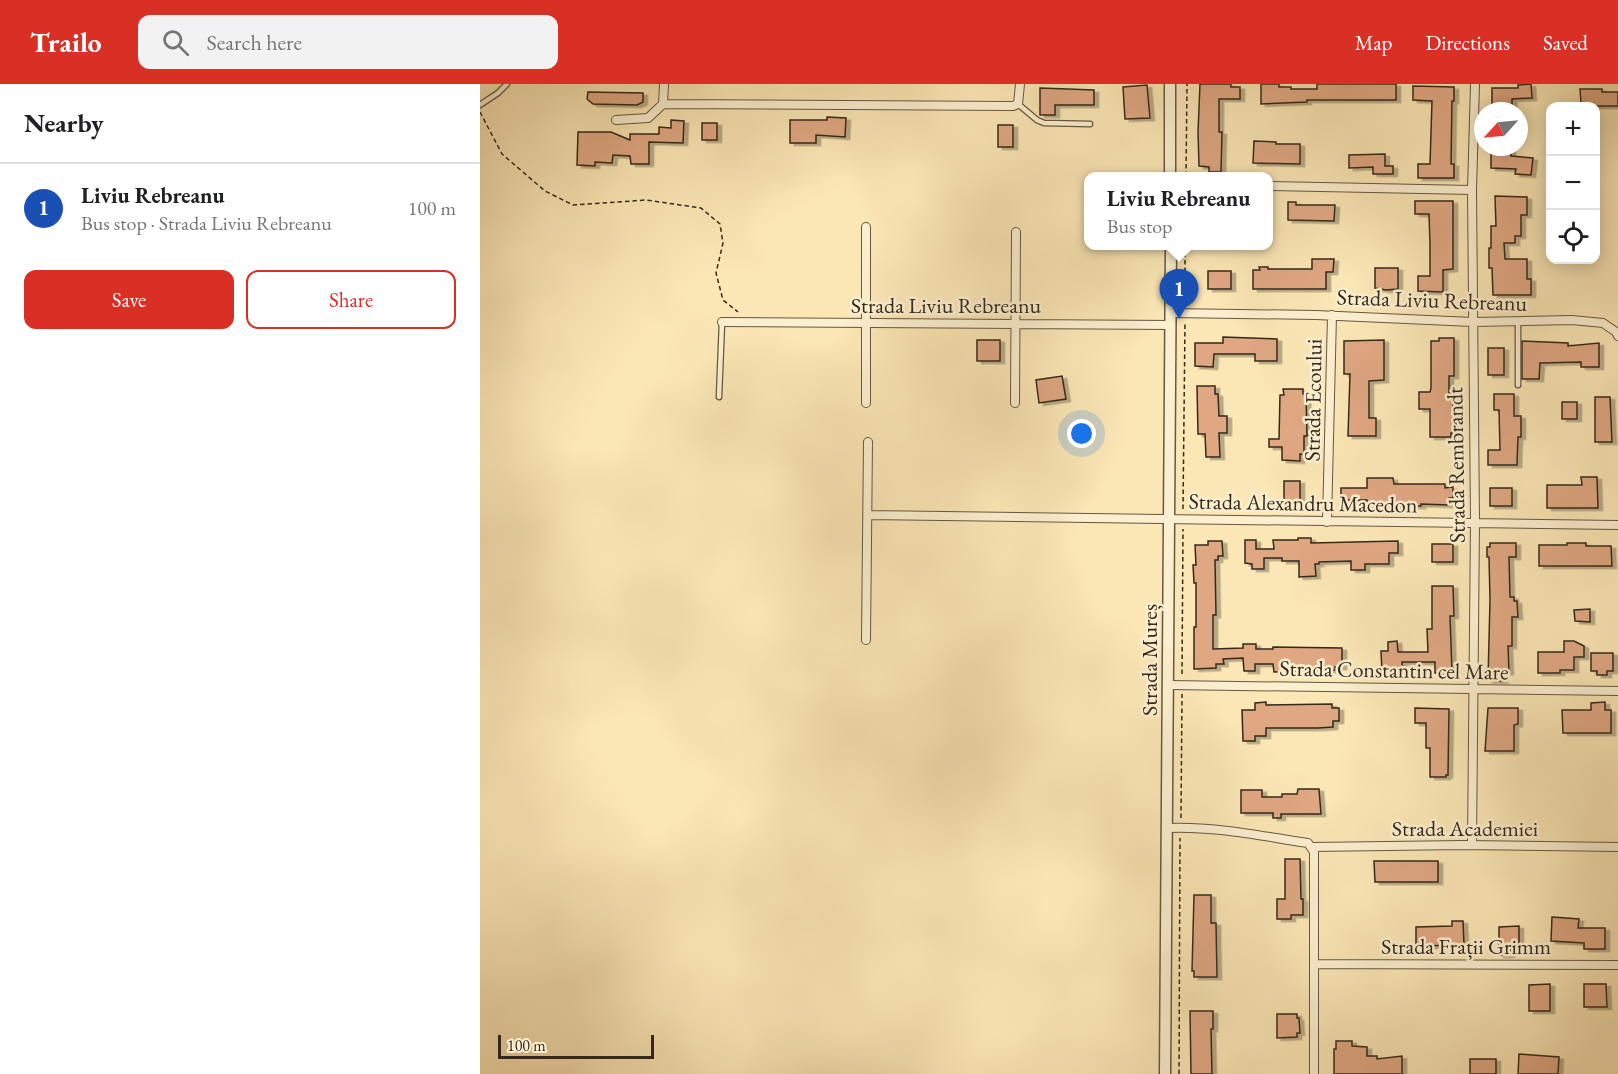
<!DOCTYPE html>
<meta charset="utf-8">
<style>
body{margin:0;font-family:"EB Garamond",serif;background:#f2f2f2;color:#202124}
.controls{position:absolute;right:18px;top:18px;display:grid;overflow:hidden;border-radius:12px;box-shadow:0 3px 15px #0003}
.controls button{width:54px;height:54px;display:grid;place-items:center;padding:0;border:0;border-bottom:2px solid #e0e0e0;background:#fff;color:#202124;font:30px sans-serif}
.compass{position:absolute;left:994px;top:18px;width:54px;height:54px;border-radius:50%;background:#fff;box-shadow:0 3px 15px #0003;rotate:243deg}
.scale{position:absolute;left:18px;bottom:15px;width:156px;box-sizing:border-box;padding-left:6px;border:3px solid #35291d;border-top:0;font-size:16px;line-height:21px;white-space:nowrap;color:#35291d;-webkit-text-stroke:4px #fcefcf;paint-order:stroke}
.you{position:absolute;left:602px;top:350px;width:21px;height:21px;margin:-15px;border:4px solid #fff;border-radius:50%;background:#1a73e8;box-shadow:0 0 0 9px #1a73e833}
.badge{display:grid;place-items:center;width:39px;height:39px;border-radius:50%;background:#d93025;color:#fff;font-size:20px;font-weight:700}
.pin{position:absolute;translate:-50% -50px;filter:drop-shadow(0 2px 3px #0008)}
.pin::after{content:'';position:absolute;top:32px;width:21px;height:18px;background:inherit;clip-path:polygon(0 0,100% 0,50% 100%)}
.popup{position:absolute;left:604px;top:88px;width:189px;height:78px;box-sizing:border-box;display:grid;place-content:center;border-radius:12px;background:#fff;filter:drop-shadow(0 2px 4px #0005);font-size:20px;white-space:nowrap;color:#757577}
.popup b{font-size:22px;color:#202124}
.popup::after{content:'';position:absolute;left:50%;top:100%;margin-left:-12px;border:12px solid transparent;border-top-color:#fff}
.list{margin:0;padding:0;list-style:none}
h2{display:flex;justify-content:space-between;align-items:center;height:78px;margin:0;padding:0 24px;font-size:26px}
h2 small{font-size:20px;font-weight:400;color:#757577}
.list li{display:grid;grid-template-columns:39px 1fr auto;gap:18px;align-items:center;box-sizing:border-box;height:90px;padding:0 24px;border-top:2px solid #e0e0e0}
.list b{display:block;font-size:22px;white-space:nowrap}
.list p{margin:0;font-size:20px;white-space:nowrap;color:#757577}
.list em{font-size:20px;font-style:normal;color:#757577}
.actions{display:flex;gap:12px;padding:18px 24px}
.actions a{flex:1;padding:14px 0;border:2px solid #d93025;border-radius:12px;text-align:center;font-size:21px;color:#d93025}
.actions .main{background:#d93025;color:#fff}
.icon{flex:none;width:33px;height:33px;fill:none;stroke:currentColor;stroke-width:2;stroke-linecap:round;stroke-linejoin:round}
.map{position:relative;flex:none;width:1138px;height:990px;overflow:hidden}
header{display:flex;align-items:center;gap:36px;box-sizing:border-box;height:84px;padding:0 30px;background:#d93025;color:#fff}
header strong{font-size:28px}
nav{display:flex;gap:33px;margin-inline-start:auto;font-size:21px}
.search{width:420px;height:54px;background:#f2f2f2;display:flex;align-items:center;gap:15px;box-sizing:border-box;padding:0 21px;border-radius:12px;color:#757577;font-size:22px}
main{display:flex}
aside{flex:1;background:#fff}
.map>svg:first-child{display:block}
.building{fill:#dfa782;stroke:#35291d;stroke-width:1.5;filter:url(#shadow)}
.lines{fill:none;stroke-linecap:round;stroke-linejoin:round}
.service-casing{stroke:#665843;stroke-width:7}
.minor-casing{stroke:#665843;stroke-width:10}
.tertiary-casing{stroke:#665843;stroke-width:13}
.path{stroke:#35291d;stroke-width:1.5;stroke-dasharray:4.5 3;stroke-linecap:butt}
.service{stroke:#fcefcf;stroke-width:4.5}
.minor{stroke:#fcefcf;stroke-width:8}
.tertiary{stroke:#fcefcf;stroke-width:10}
.labels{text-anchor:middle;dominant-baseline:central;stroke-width:5;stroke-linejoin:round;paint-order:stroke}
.street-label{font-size:22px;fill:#35291d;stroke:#fcefcf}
</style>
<header>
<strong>Trailo</strong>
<div class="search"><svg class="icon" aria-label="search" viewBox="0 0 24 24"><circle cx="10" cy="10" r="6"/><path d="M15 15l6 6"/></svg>Search here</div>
<nav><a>Map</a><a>Directions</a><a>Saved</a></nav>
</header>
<main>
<aside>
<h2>Nearby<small></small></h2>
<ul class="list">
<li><span class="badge" style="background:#1a4fb4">1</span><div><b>Liviu Rebreanu</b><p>Bus stop · Strada Liviu Rebreanu</p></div><em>100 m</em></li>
</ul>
<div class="actions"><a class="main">Save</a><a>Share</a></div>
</aside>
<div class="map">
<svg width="1138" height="990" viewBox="0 0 1138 990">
<defs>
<filter id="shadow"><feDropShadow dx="4.5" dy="2.5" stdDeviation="0" flood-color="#0004"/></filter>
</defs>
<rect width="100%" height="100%" fill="#fbe6b5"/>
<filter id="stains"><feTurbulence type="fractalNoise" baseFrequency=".00333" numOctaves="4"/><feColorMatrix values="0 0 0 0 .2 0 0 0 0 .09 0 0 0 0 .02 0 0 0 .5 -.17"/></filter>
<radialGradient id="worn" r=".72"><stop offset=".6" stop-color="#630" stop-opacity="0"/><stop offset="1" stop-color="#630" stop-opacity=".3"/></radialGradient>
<path class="building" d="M720 0H751V3H760V15H739V48H742L741 88H729V83L719 82 718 48Z
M781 0H799V3H811V5H837V0H916V16H827V18L781 20Z
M1051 0 1052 14 1032 15V27H1012V4H1038V1Z
M667 1 670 34 645 35 643 3Z
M933 2 974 3V17H972L971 80H974V94H938V80H950L952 17 933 16Z
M560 4 614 6V21H575V31H560Z
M1100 5H1122V8H1138V22H1106V19H1101Z
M108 8 163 9V18L157 21 113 20 107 15Z
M347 33 366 34 365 53 336 51V59H310V36H347Z
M191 36 204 37 203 59 169 58V80H151L150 72 133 71 132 79 115 78V82L97 81 98 48H131L150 56V50H179V43L191 44Z
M222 39H237V56H222Z
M518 41H533V63H518Z
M774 57 796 58V60H820V80L773 79Z
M1011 63H1031V72L1053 74 1051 91 1035 90 1036 85 1011 84Z
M905 70V82H913V90H893V83L869 84V71Z
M1015 112 1047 113V131H1041V152H1035V159H1024L1025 175H1047V195H1051V211H1013L1012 184H1009V164H1011V142H1016Z
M935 117H973V185L963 186V208L938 207V192H950V160L949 130H935Z
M808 118H816V121H855L854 137 808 136Z
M832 175H854L853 188H846V205H773V186H780L779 183H788V185H832Z
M895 184H918V205L906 206 895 204Z
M728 187H751V205H728Z
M743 253 797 255V277H775V270H734L733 283 715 282V259H743Z
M959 254H974V292H969V309H972L974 336V349H971V353H950V325H939V308H950L951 304V257H959Z
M497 256H520V277H497Z
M904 256V296L889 297V334H896V352H868L870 290H864V257Z
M1042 257 1088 259V262L1119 259V283H1101V278L1060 279 1059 295H1042Z
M1008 264H1024V291H1008Z
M582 292 586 315 559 319 556 296Z
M717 302H735V310H738L739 332H747V349H739L740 373H726L725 350H718Z
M803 305H823V310H826L827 352H824V371L820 370V377L802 376V363H789V355H799L800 311H804Z
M1014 310H1034V332H1041V353H1038L1037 381H1008V366H1020L1019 326H1014Z
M1115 313H1130L1132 358H1115Z
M1082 318H1097V335H1082Z
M1101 393H1117L1118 424H1067V401H1102Z
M887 394H913L914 400H965V404L973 403V414H969V421L941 420V422L887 421V416H861V404H887Z
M804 397H820V422H804Z
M1010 404H1032V422H1010Z
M818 454H831V459L918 457V469H909V480H885V486H871V477L839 478V480H835L836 492 819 493V477H802V474H784V485H772V480L765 479V456H776V465H794L793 456H818Z
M728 457H742L743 472H738V476H735L736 531H733V565L763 564V560H776V565H793V563L862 564V583H855V586L794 588 793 580H775V587H764L763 574 743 575 744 580H736V584L714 585V543H716V499H714L713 481H716L715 461H728Z
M1010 459H1036V473H1029L1030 513H1034V517H1037L1038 533H1032V562H1028L1029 588H1023V597L1008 596 1010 516 1009 473H1007V463H1010Z
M1087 459H1106V462H1131L1132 482H1059V461H1087Z
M952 460H973V478H952Z
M952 502H973L974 532H970L972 588 955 589V578H922V587L902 589 901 567H908V558L917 557 918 568H948L947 545H952Z
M1110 525V538L1095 537 1094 526Z
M1084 557H1094L1104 562V573H1094V586H1080V589H1058V568H1084Z
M1111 569H1133V587H1127V591H1117V587H1111Z
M786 618V621L852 620V624H859V637H853V643L838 644H786V652H775V657H763L762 626H775V619Z
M1125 618V626H1131V649H1083L1082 626H1111V619Z
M935 624 969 625 968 691H966V693H950V664H946V639H935Z
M1008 624H1038V640L1034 641V667H1005Z
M818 705H839L841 730H801V734H793V729H761V706H782V713H802V710H817Z
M805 775H820L821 815H823V831H811V835H797V815H805Z
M894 777H958V798H895Z
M714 811H731V839H736L737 893H714V887H712Z
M1072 833 1099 835 1098 844H1125V865H1104V859L1071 857Z
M972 837H983L984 861 936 862V843L972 842Z
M1039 842V865H1030V871H1019V843Z
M1070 900V927H1049V901Z
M1104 900H1126L1127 923H1104Z
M710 927H733V945H731L732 990H711Z
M797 930H817V934H819L820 949H817V953L797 954Z
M856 957H872V962L887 963V972H897V975L922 972V990H854V965H856Z
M1039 970 1079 973 1078 990H1038Z
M990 975H1016V990H990Z"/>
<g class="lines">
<defs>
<path id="service" d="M538 20 557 36 564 39 610 40
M0 21 18 9 27 0
M1038 301V237
M239 313 242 238"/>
<path id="minor" d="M183 20 533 22 538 20 540 0
M183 20 184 0
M136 36 168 34 183 20
M789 102 992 106
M692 229 836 231 993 238 1092 236 1123 239 1136 248 1138 252
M242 238 691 241
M386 319V143
M535 319 536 148
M388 431 1138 441
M847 438 852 231
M386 556 388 358
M689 601 1138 607
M687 744C735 742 781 752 828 759L834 768V990
M992 761 995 438 992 106 995 0
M831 763 984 761 1138 763
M835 880 1138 881"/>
<path id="tertiary" d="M690 92V0
M685 990 691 162"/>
</defs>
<use href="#service" class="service-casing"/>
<use href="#minor" class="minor-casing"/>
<use href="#tertiary" class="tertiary-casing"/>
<path class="path" d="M0 28 22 70 65 107 93 121 166 116 221 124 240 140 243 159 236 189 243 216 258 228
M706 92 707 0
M705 218V162
M703 425 705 238
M702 590 703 445
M701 734 702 610
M699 990 700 754"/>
<use href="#service" class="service"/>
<use href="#minor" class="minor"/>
<use href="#tertiary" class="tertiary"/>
</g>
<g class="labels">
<g class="street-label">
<text transform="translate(952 216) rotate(2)">Strada Liviu Rebreanu</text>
<text x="466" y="221">Strada Liviu Rebreanu</text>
<text transform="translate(833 316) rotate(-89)">Strada Ecoului</text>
<text transform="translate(976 381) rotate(-91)">Strada Rembrandt</text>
<text transform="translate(823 419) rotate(1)">Strada Alexandru Macedon</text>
<text transform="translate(669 576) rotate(-90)">Strada Mureș</text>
<text transform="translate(914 586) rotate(1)">Strada Constantin cel Mare</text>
<text x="985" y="744">Strada Academiei</text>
<text x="986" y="862">Strada Frații Grimm</text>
</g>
</g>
<rect width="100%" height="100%" filter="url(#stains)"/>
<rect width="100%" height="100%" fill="url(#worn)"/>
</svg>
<div class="controls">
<button>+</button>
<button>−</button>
<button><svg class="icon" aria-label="locate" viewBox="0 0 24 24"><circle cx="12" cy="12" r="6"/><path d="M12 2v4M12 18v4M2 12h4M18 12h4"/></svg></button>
</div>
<svg class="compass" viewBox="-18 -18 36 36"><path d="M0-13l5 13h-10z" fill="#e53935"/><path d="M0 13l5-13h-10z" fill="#757577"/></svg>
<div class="scale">100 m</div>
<div class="you"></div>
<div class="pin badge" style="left:699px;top:235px;background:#1a4fb4">1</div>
<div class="popup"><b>Liviu Rebreanu</b>Bus stop</div>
</div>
</main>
